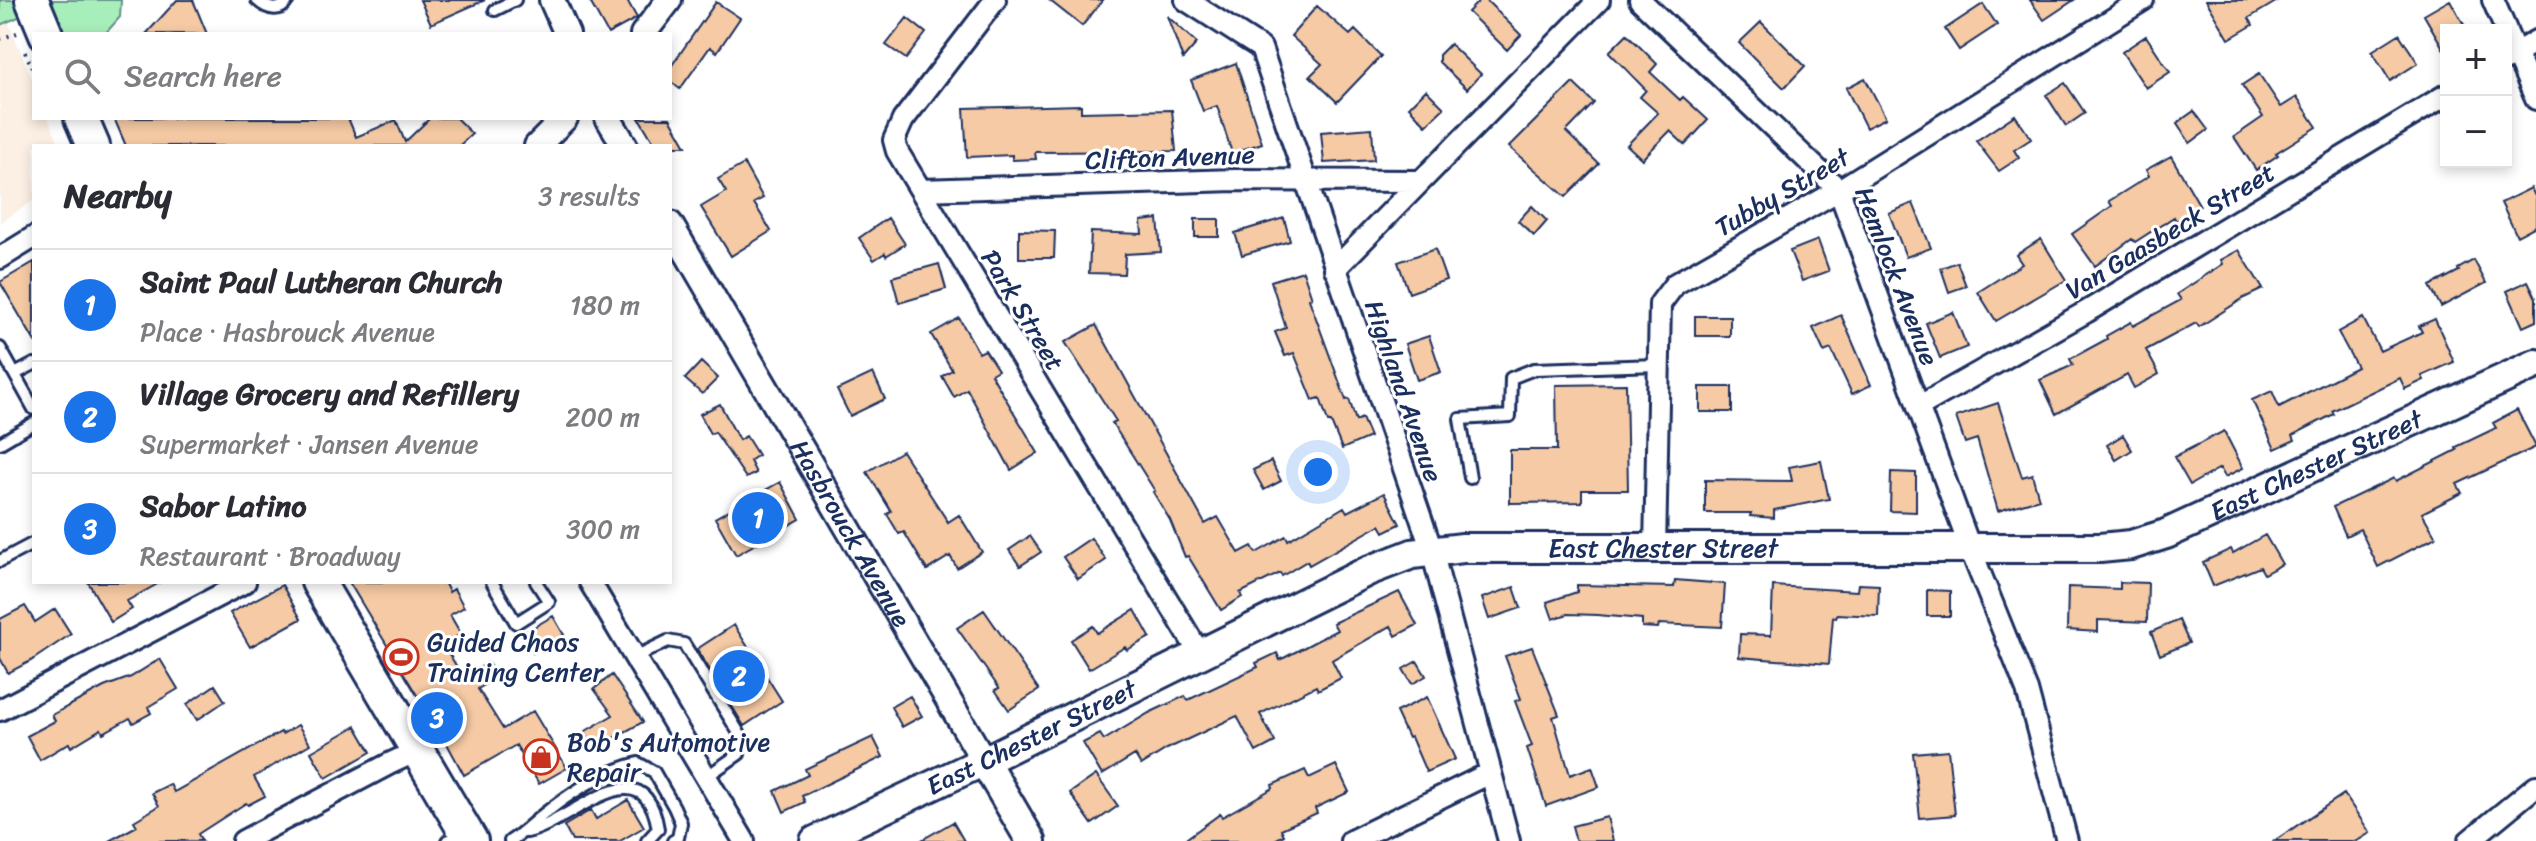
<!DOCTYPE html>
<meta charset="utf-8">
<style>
body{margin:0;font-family:Sriracha,sans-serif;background:#f7f7f7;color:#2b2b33}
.controls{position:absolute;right:24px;top:24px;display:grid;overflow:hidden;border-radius:0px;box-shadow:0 4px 12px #0003}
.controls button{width:72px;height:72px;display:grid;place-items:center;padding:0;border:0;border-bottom:2px solid #e1e1e2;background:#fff;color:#2b2b33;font:40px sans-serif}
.you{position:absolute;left:1318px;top:472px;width:28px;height:28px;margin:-20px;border:6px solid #fff;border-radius:50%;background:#1a73e8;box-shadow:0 0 0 12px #1a73e833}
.badge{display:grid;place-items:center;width:52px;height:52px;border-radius:50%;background:#1a73e8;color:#fff;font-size:26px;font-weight:700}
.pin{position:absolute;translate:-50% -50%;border:4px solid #fff;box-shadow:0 2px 8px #0006}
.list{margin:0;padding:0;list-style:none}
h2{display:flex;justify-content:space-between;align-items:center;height:104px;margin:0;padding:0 32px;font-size:34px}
h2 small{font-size:26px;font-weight:400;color:#7c7c81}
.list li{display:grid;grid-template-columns:52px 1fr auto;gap:24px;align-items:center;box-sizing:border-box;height:112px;padding:0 32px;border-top:2px solid #e1e1e2}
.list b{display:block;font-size:30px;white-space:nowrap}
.list p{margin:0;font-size:26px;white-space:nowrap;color:#7c7c81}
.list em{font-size:26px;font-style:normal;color:#7c7c81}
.icon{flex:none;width:44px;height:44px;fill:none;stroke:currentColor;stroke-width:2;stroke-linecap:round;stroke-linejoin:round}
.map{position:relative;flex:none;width:2536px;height:841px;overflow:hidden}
.search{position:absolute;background:#fff;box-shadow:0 4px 12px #0003;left:32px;top:32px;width:640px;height:88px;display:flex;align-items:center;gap:20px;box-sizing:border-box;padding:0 28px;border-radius:0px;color:#7c7c81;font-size:30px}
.panel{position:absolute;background:#fff;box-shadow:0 4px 12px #0003;left:32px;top:144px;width:640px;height:440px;border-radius:0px}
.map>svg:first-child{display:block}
.built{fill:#fcefe4}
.green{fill:#a8eeba;stroke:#628e8c;stroke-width:2}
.building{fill:#f5caa4;stroke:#1b2f5e;stroke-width:2}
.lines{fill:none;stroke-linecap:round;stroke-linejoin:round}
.service-casing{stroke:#1b2f5e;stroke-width:16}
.minor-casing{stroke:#1b2f5e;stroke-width:26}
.tertiary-casing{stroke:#1b2f5e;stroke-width:30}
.secondary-casing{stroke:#1b2f5e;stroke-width:34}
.trunk-casing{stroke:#1b2f5e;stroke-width:38}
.path{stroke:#1b2f5e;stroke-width:4;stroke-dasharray:2 6;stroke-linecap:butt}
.service{stroke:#fff;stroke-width:10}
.minor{stroke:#fff;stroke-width:20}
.tertiary{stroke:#fff;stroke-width:24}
.secondary{stroke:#fff;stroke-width:28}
.trunk{stroke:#fff;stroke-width:32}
.labels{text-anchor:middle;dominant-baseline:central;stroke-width:6;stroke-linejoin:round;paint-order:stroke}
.street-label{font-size:26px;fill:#1b2f5e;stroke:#fff}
.poi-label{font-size:26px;fill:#1b2f5e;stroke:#fff;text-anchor:start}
</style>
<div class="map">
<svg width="2536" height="841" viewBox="0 0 2536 841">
<rect width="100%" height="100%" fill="#fff"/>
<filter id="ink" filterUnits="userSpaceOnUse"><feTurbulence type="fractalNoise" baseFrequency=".0125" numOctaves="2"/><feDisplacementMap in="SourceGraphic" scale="16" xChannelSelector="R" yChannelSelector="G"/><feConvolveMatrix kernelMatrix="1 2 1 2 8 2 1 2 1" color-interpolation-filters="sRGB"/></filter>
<g filter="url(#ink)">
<path class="built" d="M0 2 34 84V118H48L60 146H34V200L0 223Z"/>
<path class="green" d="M0 0H121L120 17 105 34H46L35 10 0 25Z"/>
<path class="building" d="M177 0H193L207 34H146Z
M420 0H485L431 24Z
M589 0H627L637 18 608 34Z
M1049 0H1103L1082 26Z
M1480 0H1486L1521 35 1507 50 1468 12Z
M2030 0H2074L2044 20Z
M2206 0H2279L2249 18 2253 25 2229 39Z
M2450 0 2467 30H2446V53L2424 15Z
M716 2 740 18 717 52 710 47 680 89 670 81V68Z
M1983 4 1997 25 1959 50 1945 29Z
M1317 6 1350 35 1355 30 1381 56 1337 102 1310 76 1322 64 1291 36Z
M1167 16 1197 43 1183 59Z
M907 18 926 33 906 59 886 45Z
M1761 22 1805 66 1784 88 1739 43Z
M1627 34 1657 64 1650 72 1680 100 1683 97 1708 120 1685 145 1670 131 1642 159 1627 145 1658 113 1640 97 1646 90 1609 52Z
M2399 34 2418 63 2390 81 2372 51Z
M2146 36 2170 72 2146 88 2122 52Z
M1450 44 1481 74 1467 89 1439 62V55Z
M1236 63 1262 143 1232 153 1217 106 1203 111 1191 80Z
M2259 74 2281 107 2297 97 2317 127 2276 153 2278 155 2256 170 2234 137 2263 117 2242 85Z
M1865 78 1886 118 1866 128 1846 88Z
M1573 83 1594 103 1566 132 1599 164 1566 197 1509 147Z
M2065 83 2085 113 2066 126 2046 95Z
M1426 90 1444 108 1426 125 1409 107Z
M1081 105V112L1172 110 1176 151 1035 152 1036 159 1012 160V155L967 157 964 108Z
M2194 111 2208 130 2190 143 2177 123Z
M2015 115 2031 139 2014 150 2019 158 1999 171 1976 141Z
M114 118H348L356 137 396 120 405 142 430 118H456L472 134 459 146H126Z
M639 118H670L686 146H656Z
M1372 128 1374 160 1324 163 1321 132Z
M2171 156 2200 206 2176 221 2174 217 2135 242 2132 239 2095 266 2072 234 2112 206 2109 201 2149 176 2146 170Z
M744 164 763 198 754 203 771 231 731 256 701 207 726 192 718 179Z
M2531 188 2536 198V226L2517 236 2501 203Z
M1913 203 1931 248 1906 257 1889 213Z
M1532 206 1547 221 1534 236 1518 221Z
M888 218 905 244 886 256 885 253 874 260 859 238Z
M1284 218 1290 241 1242 255 1235 233Z
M1158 219 1161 252 1125 254 1124 274 1089 273 1091 232 1142 234 1141 221Z
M1195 219H1219V237H1195Z
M1019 230 1055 231 1054 258H1019Z
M2041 239 2066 280 1996 321 1978 292 2022 264 2016 255Z
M1818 240 1829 271 1802 281 1790 251Z
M1435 249 1446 280 1409 293 1398 262Z
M2239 250 2263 289 2244 298 2199 327 2196 323 2146 350 2159 374 2134 388 2127 375 2056 414 2040 380 2073 365 2070 359 2107 339 2106 336 2131 322 2133 326 2181 300 2177 294 2223 264 2221 260Z
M2474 260 2486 283 2441 307 2430 286 2459 271 2458 269Z
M34 262V340L0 282Z
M1957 262 1966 286 1949 292 1941 268Z
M939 264 946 289 899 303 892 277Z
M1303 271 1312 298 1309 299 1346 400 1349 399 1356 421 1362 418 1370 437 1342 449 1331 422H1328L1320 398 1313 400 1294 353 1285 356 1275 332 1286 328 1271 281Z
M2528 281 2536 298V321L2523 327 2507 291Z
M1953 312 1967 347 1940 358 1926 323Z
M1841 315 1871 385 1852 394 1831 349 1824 352 1813 328Z
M1695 316H1730V336H1695Z
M959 318 979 353 985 350 998 370 991 374 1038 453 1011 470 967 389 954 397 942 376 952 370 931 334Z
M2363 318 2380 351 2422 332 2419 326 2435 319 2454 362 2422 376 2424 380 2405 389 2400 378 2332 411 2334 414 2293 435 2295 440 2275 449 2252 400 2272 391 2279 407 2357 367 2338 332Z
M1096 325 1205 524 1218 517 1239 553 1252 546 1256 553 1286 536 1288 540 1344 507 1347 512 1384 493 1400 524 1384 532 1380 525 1309 565 1307 561 1282 576 1280 573 1240 593 1242 597 1221 610 1188 556 1185 557 1170 520 1153 492 1155 491 1112 423 1116 421 1065 342Z
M1429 336 1441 372 1417 380 1405 344Z
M701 362 718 378 702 394 685 379Z
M873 373 885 399 850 416 837 390Z
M1626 384 1628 490H1582V502L1510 503V450H1557L1556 385Z
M1700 387H1732V412H1700Z
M1998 403 2022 477 2032 474 2039 499 1998 511 1977 439 1965 443 1956 417Z
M720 404 739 440 746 436 758 455 750 461 756 473 746 478 715 432 710 434 700 414Z
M2517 410 2536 447 2457 484 2462 493 2422 513 2436 537 2378 567 2360 529 2346 536 2333 507 2394 478 2396 481 2457 450 2456 447 2496 428 2493 423Z
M2224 431 2243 468 2225 477 2220 468 2190 485 2174 457Z
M2123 435 2132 450 2116 460 2107 445Z
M902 451 948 522 959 515 982 552 957 568 950 556 927 570 904 532 899 534 887 514 891 511 867 472Z
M1271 461 1281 481 1264 490 1253 470Z
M1821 461 1829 499 1774 510V518L1750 516 1751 513H1705V480L1792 481 1789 467Z
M1891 472 1916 473V512L1890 511Z
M780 482 800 519 736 555 715 518Z
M2265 535 2282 564 2264 574 2260 567 2213 586 2203 562 2231 549 2233 553Z
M1030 536 1041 552 1020 566 1009 550Z
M1091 538 1106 560 1078 579 1063 557Z
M1675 580 1725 584 1722 627 1659 624 1658 628 1642 627V619L1597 615 1568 614 1553 619 1547 602 1577 592V585L1674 587Z
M88 582H161L127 601 132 609 111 622Z
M349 582H444L449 592 454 589 464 607 450 615 461 634 443 644 463 677 488 663 497 677 478 689 503 729 533 711 567 768 539 784 516 745 464 775 432 716 430 717Z
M2120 582 2148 583 2147 622 2098 620V632L2067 630 2068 587 2120 589Z
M1858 584 1879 585 1878 616 1837 614 1836 618 1833 617 1829 664 1739 657 1740 634 1771 635 1773 586 1857 591Z
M282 585 301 619 250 647 230 613Z
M1514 587 1521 608 1489 619 1482 598Z
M1927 590 1950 591V616H1927Z
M1399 592 1417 625 1396 636 1391 626 1332 660 1341 678 1318 690 1316 686 1260 714 1275 742 1256 752 1237 716 1167 749 1141 765 1135 755 1102 775 1083 743 1100 734 1104 740 1149 713 1185 696 1188 700 1258 667 1256 663 1277 653 1280 660 1337 630 1333 623Z
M25 606 35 622 55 609 71 634 31 661 8 673 0 658V619Z
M984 610 1039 690 1009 710 995 690 999 688 957 628Z
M1135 610 1150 637 1127 650 1125 647 1089 669 1071 640 1093 626 1097 633Z
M553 616 564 635 533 653 522 634Z
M2179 620 2189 643 2160 655 2151 632Z
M734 625 782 701 744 726 697 649Z
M1532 647 1559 715 1553 717 1570 775 1592 767 1599 787 1546 806 1527 748 1532 746 1515 701 1521 699 1505 656Z
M160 659 178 689 148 707 151 713 133 723 130 718 103 733 101 729 71 747 69 743 40 760 27 736 55 721 52 715 104 687 131 677Z
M1417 661 1426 676 1412 684 1403 669Z
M612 675 643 722 594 749 584 732 613 715 594 689Z
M215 685 225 701 197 720 187 704Z
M910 696 922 716 902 727 891 707Z
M1427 697 1455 759 1426 772 1411 737 1408 738 1396 712Z
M298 725 310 744 254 777 265 796 248 805 246 803 198 834 202 841H109L137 826 134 821 159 806 152 793 170 784 174 792 281 732 282 734Z
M356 726 371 752 326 778 311 752Z
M873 737 883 757 802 796 805 802 784 812 775 791 808 775 805 769Z
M1948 750 1955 815 1920 818 1913 753Z
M1336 765 1349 792 1315 808 1317 813 1281 829 1284 835 1273 841H1183L1220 814 1222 817 1273 788 1272 785 1305 770 1309 778Z
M1096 775 1118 806 1092 824 1070 793Z
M2344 794 2370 833 2357 841H2274Z
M628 800 644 827 620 841H572L564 826 591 810 596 819Z
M1607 817 1613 841H1576L1572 826Z
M953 822 964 841H920Z"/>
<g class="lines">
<defs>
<path id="service" d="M257 0C267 9 280 14 288 0
M495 10 515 0
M0 348 34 409
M15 374 34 364
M0 443 34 423
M1470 478 1460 419 1510 416 1511 378 1534 369 1658 365
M0 561 34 543
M492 582 516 623 549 602 536 582
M635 657 668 641 684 644 739 733V754L706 777
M527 832C571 823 644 742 658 829L647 841
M447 841 463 832
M510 841C525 832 535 820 549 810 576 789 605 771 638 763L654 772 674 807 681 823 678 838 673 841"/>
<path id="minor" d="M995 0 903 120 894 140 897 151 1200 654
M1186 0 1261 48 1432 551 1509 841
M1640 0 1839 190 1970 548 2027 690 2067 841
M2493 0 2506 30
M2506 31 2536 99
M2506 59 2536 41
M921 190 1235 180 1421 181 1599 0
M0 258 34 237
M1335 269 1421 181
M1918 407 2086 312 2446 95
M1655 549 1660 304 1675 284 1839 190 2143 0
M590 582 744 841
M0 710 245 582
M243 841 391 763 417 751
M1351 841 1490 773
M2469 841 2536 786"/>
<g id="tertiary">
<path d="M552 0 567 34"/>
<path d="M643 34 669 0"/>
<path d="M608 118 625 146"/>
<path d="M537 146 565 118"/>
<path id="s1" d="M670 224 984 761"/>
</g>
<g id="secondary">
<path d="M984 761 1031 841"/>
<path id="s2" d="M815 841 984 761 1368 571 1412 554 1463 548H2100L2131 545 2166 534 2536 364"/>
</g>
<path id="trunk" d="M32 0 46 34
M81 118 93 146
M318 582 471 841"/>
</defs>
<use href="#service" class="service-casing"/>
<use href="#minor" class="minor-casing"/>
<use href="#tertiary" class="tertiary-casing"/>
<use href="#secondary" class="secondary-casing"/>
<use href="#trunk" class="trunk-casing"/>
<path class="path" d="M0 39 17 33 18 36
M25 52 34 71"/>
<use href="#service" class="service"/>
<use href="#minor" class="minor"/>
<use href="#tertiary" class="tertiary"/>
<use href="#secondary" class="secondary"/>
<use href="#trunk" class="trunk"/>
</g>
</g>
<defs>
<symbol id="stadium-ring" viewBox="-11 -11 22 22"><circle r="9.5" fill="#fff" stroke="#c8321e" stroke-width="1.5"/><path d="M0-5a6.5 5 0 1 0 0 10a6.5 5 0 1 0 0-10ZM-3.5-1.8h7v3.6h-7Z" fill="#c8321e"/></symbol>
<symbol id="shop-ring" viewBox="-11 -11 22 22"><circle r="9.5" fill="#fff" stroke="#c8321e" stroke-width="1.5"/><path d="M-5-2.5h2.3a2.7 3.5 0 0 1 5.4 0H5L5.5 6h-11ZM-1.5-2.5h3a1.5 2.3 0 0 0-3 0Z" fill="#c8321e"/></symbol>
</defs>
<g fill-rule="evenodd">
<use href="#stadium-ring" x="381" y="637" width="40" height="40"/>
<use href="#shop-ring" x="521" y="737" width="40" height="40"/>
</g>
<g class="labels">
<g class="street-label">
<text transform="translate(1170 157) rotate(-2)">Clifton Avenue</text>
<text transform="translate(1782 192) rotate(-30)">Tubby Street</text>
<text transform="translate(2170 231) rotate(-31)">Van Gaasbeck Street</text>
<text transform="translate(1897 276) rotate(69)">Hemlock Avenue</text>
<text transform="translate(1023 310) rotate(59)">Park Street</text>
<text transform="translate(1404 391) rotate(71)">Highland Avenue</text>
<text stroke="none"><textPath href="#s2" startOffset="1584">East Chester Street</textPath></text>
<text stroke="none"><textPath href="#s1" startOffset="358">Hasbrouck Avenue</textPath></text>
<text stroke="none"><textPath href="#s2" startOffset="914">East Chester Street</textPath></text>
<text stroke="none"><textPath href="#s2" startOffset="240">East Chester Street</textPath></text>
</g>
<g class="poi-label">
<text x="427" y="642">Guided Chaos<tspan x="427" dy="30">Training Center</tspan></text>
<text x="567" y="742">Bob's Automotive<tspan x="567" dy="30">Repair</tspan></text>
</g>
</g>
</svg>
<div class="controls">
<button>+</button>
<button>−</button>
</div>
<div class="you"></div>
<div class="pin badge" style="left:758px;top:518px">1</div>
<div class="pin badge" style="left:739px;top:676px">2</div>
<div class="pin badge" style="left:437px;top:718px">3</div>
<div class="search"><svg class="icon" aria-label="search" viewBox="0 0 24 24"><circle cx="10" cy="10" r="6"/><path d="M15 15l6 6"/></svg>Search here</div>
<section class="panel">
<h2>Nearby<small>3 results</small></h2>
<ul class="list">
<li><span class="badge">1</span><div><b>Saint Paul Lutheran Church</b><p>Place · Hasbrouck Avenue</p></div><em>180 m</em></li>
<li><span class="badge">2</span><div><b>Village Grocery and Refillery</b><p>Supermarket · Jansen Avenue</p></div><em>200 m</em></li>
<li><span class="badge">3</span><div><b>Sabor Latino</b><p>Restaurant · Broadway</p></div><em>300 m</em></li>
</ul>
</section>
</div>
